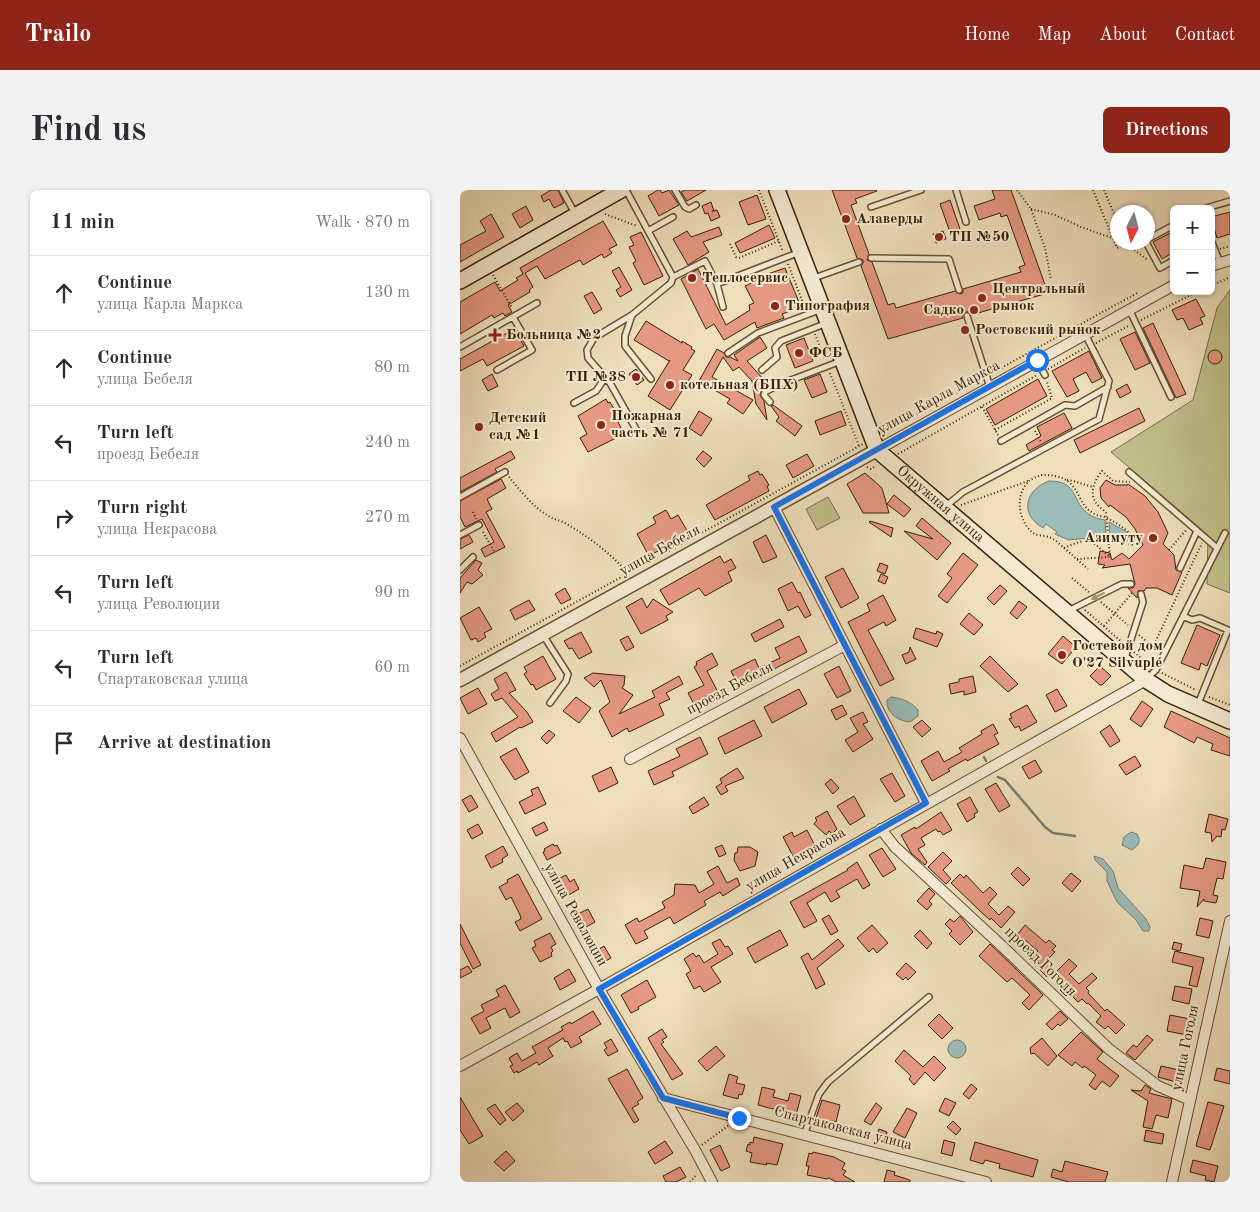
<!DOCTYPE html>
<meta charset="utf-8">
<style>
body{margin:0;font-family:"Old Standard TT",serif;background:#f2f2f3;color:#2b2b33}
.controls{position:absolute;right:15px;top:15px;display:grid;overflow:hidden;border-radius:8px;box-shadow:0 1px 4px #0004}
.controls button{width:45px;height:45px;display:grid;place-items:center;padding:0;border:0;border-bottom:1px solid #e1e1e2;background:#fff;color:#2b2b33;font:25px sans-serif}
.compass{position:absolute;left:650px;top:15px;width:45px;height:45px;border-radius:50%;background:#fff;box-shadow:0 1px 4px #0004;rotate:186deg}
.stop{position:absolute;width:15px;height:15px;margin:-11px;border:4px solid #1a73e8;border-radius:50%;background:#fff}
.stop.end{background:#1a73e8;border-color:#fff;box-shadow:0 1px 5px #0008}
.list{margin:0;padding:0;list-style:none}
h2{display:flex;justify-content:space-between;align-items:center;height:65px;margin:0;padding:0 20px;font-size:21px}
h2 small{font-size:16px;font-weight:400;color:#7c7c81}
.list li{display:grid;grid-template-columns:32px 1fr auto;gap:15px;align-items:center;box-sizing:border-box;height:75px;padding:0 20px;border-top:1px solid #e1e1e2}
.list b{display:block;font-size:19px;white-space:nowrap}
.list p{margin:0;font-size:16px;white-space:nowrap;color:#7c7c81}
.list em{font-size:16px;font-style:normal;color:#7c7c81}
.icon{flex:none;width:28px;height:28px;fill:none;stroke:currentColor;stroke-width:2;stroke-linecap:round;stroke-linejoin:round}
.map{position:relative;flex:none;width:770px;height:992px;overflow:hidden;border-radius:8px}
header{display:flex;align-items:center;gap:30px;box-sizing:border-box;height:70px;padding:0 25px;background:#8f2418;color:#fff}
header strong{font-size:24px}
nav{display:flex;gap:28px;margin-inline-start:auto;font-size:18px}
.intro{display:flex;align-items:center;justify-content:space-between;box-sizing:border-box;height:120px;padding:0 30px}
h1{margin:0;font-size:35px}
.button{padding:12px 22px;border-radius:8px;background:#8f2418;color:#fff;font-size:18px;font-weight:700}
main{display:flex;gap:30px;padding:0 30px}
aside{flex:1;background:#fff;border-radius:8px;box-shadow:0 1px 4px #0004}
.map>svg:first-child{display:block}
.green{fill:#c0bf8b;stroke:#7d7046}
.water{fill:#9bbbb7;stroke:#747d6e}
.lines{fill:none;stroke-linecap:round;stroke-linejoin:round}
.stream{stroke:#747d6e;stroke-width:2.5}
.building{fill:#e59882;stroke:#3a2001}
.service-casing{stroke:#675030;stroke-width:8}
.minor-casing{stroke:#675030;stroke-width:12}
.tertiary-casing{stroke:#675030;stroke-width:15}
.secondary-casing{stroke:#3a2001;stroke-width:18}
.path{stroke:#3a2001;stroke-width:2;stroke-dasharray:1 2.5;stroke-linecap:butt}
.service{stroke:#f4ead3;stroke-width:5}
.minor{stroke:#f4ead3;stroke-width:10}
.tertiary{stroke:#f4ead3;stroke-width:12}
.secondary{stroke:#f4ead3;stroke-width:15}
.oneway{fill:#a08f74}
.route{stroke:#1a73e8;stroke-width:6}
.poi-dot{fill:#8f2418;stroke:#f4ead3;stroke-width:2}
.labels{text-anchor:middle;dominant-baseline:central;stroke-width:4;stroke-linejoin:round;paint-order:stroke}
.poi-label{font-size:15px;font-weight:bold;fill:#3a2001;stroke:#f4ead3;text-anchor:start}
.street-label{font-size:15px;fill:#3a2001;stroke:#f4ead3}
</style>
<header>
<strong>Trailo</strong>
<nav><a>Home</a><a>Map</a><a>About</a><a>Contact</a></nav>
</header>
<div class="intro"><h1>Find us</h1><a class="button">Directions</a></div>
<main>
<aside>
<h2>11 min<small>Walk · 870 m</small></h2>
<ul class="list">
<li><svg class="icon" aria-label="ahead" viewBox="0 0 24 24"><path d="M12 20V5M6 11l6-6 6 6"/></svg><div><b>Continue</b><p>улица Карла Маркса</p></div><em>130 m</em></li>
<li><svg class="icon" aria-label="ahead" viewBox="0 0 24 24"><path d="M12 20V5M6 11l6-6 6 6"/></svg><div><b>Continue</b><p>улица Бебеля</p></div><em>80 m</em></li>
<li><svg class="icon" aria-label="left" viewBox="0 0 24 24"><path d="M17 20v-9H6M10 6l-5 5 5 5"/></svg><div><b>Turn left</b><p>проезд Бебеля</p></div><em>240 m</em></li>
<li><svg class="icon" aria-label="right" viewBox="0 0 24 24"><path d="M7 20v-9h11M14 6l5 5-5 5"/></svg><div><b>Turn right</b><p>улица Некрасова</p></div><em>270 m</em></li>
<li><svg class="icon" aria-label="left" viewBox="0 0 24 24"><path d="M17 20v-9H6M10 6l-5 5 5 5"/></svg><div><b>Turn left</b><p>улица Революции</p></div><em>90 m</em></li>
<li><svg class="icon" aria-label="left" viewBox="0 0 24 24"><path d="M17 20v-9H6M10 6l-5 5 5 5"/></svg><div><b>Turn left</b><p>Спартаковская улица</p></div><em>60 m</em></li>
<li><svg class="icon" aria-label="arrive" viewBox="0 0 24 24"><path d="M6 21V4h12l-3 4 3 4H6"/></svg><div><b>Arrive at destination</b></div></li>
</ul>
</aside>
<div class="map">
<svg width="770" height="992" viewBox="0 0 770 992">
<rect width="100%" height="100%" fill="#eedebb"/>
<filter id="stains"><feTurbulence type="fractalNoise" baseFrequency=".004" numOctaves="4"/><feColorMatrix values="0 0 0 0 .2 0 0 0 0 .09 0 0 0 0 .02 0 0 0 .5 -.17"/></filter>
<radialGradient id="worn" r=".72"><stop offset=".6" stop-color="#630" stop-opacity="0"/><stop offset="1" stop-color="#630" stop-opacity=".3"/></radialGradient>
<path class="green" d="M770 100V403L747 394 748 345 651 262 733 210 757 118Z
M368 307 380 328 357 340 346 319Z"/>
<path class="water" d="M589 291C620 291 610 312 630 325 634 328 640 329 645 330L646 346 609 350 595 344 597 342 586 334 583 338C559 324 565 300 589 291Z
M649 332 667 342 675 350 673 353 662 348 650 346Z
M431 507C441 508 452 512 458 520V526L450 532C438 531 426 523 427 510Z
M671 642 677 644C681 652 679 655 672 660L662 655 664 647Z
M634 666 643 669 653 681 658 698 686 729 690 737 689 741H683L676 730 657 712 647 691V682L635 670Z
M488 859a9 9 0 1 1 18 0a9 9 0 1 1-18 0Z"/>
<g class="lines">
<path class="stream" d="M524 567 526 571
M538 587 545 590 585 637 593 643 615 646"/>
</g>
<path class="building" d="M91 0H98L104 13 94 18 89 9 84 12 81 6Z
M198 0H200L202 3 209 0 219 15 199 26 188 6Z
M225 0H246L227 11 221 2Z
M372 0H416L417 1 395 9 397 13 391 15 409 64 407 70 412 72 428 115 434 113 436 118 495 101 500 104 503 103V99L561 82 559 77 565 75 547 25 541 27 540 23 519 30 514 16 535 9 532 0H551L588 103 511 125 510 122H506L503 123V128L428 149 401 76 403 73V70L397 68Z
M297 5 306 29 288 35 279 12Z
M490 10 501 42 491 45 480 14Z
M251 12 254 21H252L257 20 260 27 251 31 248 23 245 24 242 16Z
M66 16 73 30 60 38 52 24Z
M770 22V44L757 48 754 38H751V27Z
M31 24 44 47 0 72V55L26 41 20 31Z
M143 31 157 55 149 59 152 63 144 68 142 64 123 75 120 70 85 89 77 76 65 83 73 97 69 100 70 102 48 115 52 122 45 126 43 123 34 128 32 125 0 144V112L35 92 40 101 58 90 56 88 63 84 60 78Z
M309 35 315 48 280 63 275 53Z
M259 37 262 45 243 52 249 62 228 75 213 49 227 41 231 47Z
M483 41 486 49 476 53 473 44Z
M714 41V62L702 69 693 52Z
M181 42 203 86 184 95 173 73 176 71 169 57 174 55 170 47Z
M159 77 172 100 160 107 156 100 161 97 152 81Z
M325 78 341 117 322 124 324 128 297 138 295 132 264 150 254 134 246 139 221 89 238 79 266 135 290 120 289 115 294 113 285 96 302 88V86Z
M132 102 142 119 134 124 124 106Z
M736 109 745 126 740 128 743 134 729 140 723 128 717 130 712 120Z
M186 131 222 153V151L232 157 231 159 235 161 223 180 232 185 210 220 188 206 210 170 209 171 174 150Z
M693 133 726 204 716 208 683 138Z
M54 139 64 156 27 176 23 169 0 181V169Z
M675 142 690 173 675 180 660 149Z
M300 147 307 158 287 171 304 190 306 196 301 200 300 205 304 211 307 230 296 214 292 191 279 177 273 181 263 167 252 187 293 210 283 224 267 213 270 209 239 191 257 159 264 163 266 167H270L278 171 274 165Z
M344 148 353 171 335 178 326 155Z
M748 167a7 7 0 1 1 14 0a7 7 0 1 1-14 0Z
M629 161 642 188 632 193 626 182 613 189 619 201 607 207 592 181Z
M176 179 184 190 177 195 169 184Z
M32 184 38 196 28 201 22 190Z
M360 184 367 202 352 208 344 190Z
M578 189 587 206 535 235 526 219Z
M667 194 671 202 660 208 656 200Z
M146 209 148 213 150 212 155 221 153 222 164 244 128 262 120 248 127 244 118 226Z
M313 215 342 236 335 246 316 231 319 227 311 216Z
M679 218 685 231 620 263 614 250Z
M239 221 252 229 241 246 229 238Z
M381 221 386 235 360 245 355 231Z
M604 223 612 238 569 261 566 255 581 246 577 237Z
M51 261 55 268 35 279 37 282 0 302V288Z
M243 261 252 268 244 277 236 269Z
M347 264 354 276 333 288 326 275Z
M298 281 300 285 302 284 309 295 307 296 309 301 255 330 246 315 290 290 288 286Z
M405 283 422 298 429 323H403L387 294Z
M41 289 46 298 27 309 32 319 26 322 45 357 25 367 21 359 34 352 22 329 5 337 0 327V311Z
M646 290 655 295H667L668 294 685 306 698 322 708 343 703 354 714 365 716 380 722 382 712 405 697 398H686L684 401H678L677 408 668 398H673L675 394 670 374 642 378 645 375 638 374 640 361 650 363 652 370 662 363 669 369 683 355 675 339 666 327 650 315 649 317 641 308 640 298Z
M434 305 451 319 444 327 427 314Z
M206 320 211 329 218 325 229 344 189 366 177 344 196 333 193 327Z
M462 328 491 353 477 370 444 341 473 349 456 336Z
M410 331 433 338 431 347 409 332Z
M9 345 13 352 0 359V349Z
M306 345 317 367 303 373 293 352Z
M503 363 518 375 487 413 478 406 492 388 487 384Z
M260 366 264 373 271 369 276 378 268 382 272 391 245 406 239 398 209 415 200 400Z
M16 370 22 373 18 380 23 385 12 394 7 392 0 403V388Z
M420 373 428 376 425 384 417 381Z
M383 378 399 408 381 418 365 387Z
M421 384 428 387 425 394 418 391Z
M332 392 338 403 340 402 351 425 345 428 338 416 328 421 318 399Z
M540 395 547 401 534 415 527 408Z
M105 398 111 409 101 414 95 404Z
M423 405 436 430 426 436 424 432 408 440 434 489 420 496 388 432 410 421 407 414Z
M182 408 187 418 193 409 213 422 206 426 208 430 181 444 166 417Z
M69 410 75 420 55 430 50 420Z
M559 411 567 417 557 429 550 423Z
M19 417 32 439 24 443 26 447 18 452 16 448 11 450 0 428Z
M509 423 523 435 514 445 500 434Z
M320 429 324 437 295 452 291 444Z
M737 435 760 445 747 476 741 473 739 480 721 473Z
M456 438 476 444 477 441 483 444 477 457 453 448Z
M121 442 132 462 119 469 112 458 109 459 104 451Z
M168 446 174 457 166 461 160 450Z
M339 446 347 462 279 497 271 481 295 469 299 478 320 468 315 458Z
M603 446 616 457 602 474 588 464Z
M450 457 456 469 446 474 442 465 449 462Z
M252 463 258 475 247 481 260 506 236 518 228 503 244 495 234 477 237 475 236 472Z
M83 466 96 489 76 500 73 494 71 495 64 484 67 482 64 477Z
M530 466 558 494 548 502 520 476Z
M379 476 391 501 377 508 364 484Z
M640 476 651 486 642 495H640L630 486Z
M46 482 56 500 49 503 67 522 73 532 61 538 60 537 36 552 31 543 58 527 42 508 35 511 31 504 39 499 34 489Z
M133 483 165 486 164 495 162 498 173 505 159 524 195 507 192 501 219 486 223 494 206 503 210 509 199 514 204 525 169 542 167 538 152 547 139 521 150 512 141 490 134 497 124 488Z
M513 486 516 502 504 505V501L491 504 489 494 499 492V489Z
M18 498 27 514 8 524 0 508Z
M339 499 347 514 312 533 304 517Z
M597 499 607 516 595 522 586 505Z
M116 507 131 518 119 533 103 521Z
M682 511 693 519 681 537 670 529Z
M382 515 387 524 376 530 371 520Z
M567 515 577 532 561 541 559 536 555 538 549 529 552 528 550 524Z
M711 521 770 548V566L751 560 753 554 737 547 734 553 704 537Z
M403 522 408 532 403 534 413 549 393 562 385 550 398 542 390 528Z
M294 530 302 546 265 564 258 548Z
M462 530 471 539 462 547 453 537Z
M533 534 538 543 534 545 539 554 507 571 506 569 488 579 490 581 472 591 461 571 478 561 484 572 502 562 499 558 522 544 521 541Z
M650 535 660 551 650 557 640 542Z
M89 540 95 545 87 554 81 548Z
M240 547 248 564 212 582 214 586 194 595 188 581 220 566 216 559Z
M56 558 69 582 55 590 40 567Z
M675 566 681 576 666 585 659 575Z
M575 570 582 582 569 589 562 577Z
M151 577 158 593 139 602 132 586Z
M277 578 284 588 265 596 268 601 261 605 256 597 262 593 260 589Z
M432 583 445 606 435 612 420 589Z
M371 589 379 598 373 604 365 594Z
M536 593 550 616 539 622 525 599Z
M78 597 86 614 65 624 59 612 73 605 71 600Z
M11 605 18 617 9 622 2 610Z
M394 606 405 626 390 635 377 616Z
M244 607 249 615 233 624 229 617Z
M510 607 518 622 514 624 515 627 507 632 497 614Z
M367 621 377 639 372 644 369 641 366 645 354 634 357 630 355 628Z
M481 622 492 640 483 645 480 641 478 642 476 639 461 648 465 655 458 659 467 672 465 675 451 663 441 645 455 637 456 639Z
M749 624 768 629 765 640 762 639 761 647 757 646 752 652 751 643 745 642Z
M84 632 88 640 76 646 72 638Z
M18 634 23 643 12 649 7 640Z
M347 640 355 656 334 668 323 647 332 642 334 647Z
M93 654 94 656 97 655 101 663 87 670 83 662 85 661 84 659Z
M262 655 266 664 259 667 255 658Z
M43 656 48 665 42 669 43 672 31 678 25 666Z
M278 657H290L298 662 295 676 280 681 274 670 275 663H277Z
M422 658 436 679 423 687 409 665Z
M483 662 492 671 483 680 491 689 486 694 468 677Z
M746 668 766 672 763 689 757 688 753 705 758 706 756 713 744 711V709L737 717 740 701 720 698 724 675 743 679Z
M397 672 410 695 403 699 397 689 376 701 380 707 371 712 365 702 347 713 357 731 344 738 330 712 388 680 387 679Z
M258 676 267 693 277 688 280 695 263 706 260 702 244 711 246 715 214 734 210 727 184 741 188 748 176 754 165 735 177 728 179 732 205 718 202 712 214 705 215 694 235 695 239 703 254 694 247 682Z
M558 677 570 689 563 696 551 684Z
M611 683 621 691 612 702 602 693Z
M58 684 82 729 60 741 55 732 61 729 60 725 51 707 46 710 39 697 48 692 47 690Z
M500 684 504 688 506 685 523 703 530 697 537 704 528 714 539 725 548 716 555 722 541 738 531 728 530 730 520 721 491 693Z
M106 685 110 692 114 689 119 699 105 707 99 698 101 697 98 689Z
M469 698 475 704 469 711 472 714 467 720 457 711Z
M128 719 135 732 126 737 124 735 122 737 116 725Z
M369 725 378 741 371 745 362 729Z
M500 726 513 742 500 755 489 744 492 741 485 734 490 729 494 732Z
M740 728 753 731 749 748 736 745Z
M0 734 21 775 13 779 0 753Z
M412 735 428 753 417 763 413 758 409 762 397 748Z
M565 735 586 753 589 750 596 756 592 760 595 762 581 776 572 767 578 761 565 750 559 756 553 750Z
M320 740 328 755 295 773 287 758Z
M460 740 472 753 467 759 454 746Z
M90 743 96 754 91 757 93 761 91 763 92 766 80 772 72 758 76 756 74 751Z
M260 749 265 757 268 756 273 764 251 777 261 792 244 802 240 796 234 799 226 784 231 781 224 769 233 763 236 767 239 765 244 773 258 764 252 753Z
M378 749 384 756 357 778 365 794 356 799 341 767 348 763 352 770Z
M714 752 722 754 720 761 712 759Z
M530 754 583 805 569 820 562 813 570 805 552 788 547 792 519 766Z
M144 756 151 768 142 773 136 761Z
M715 761 744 768 737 797 729 795 733 777 712 772Z
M609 769 617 776 609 784 619 794 632 783 637 788 626 798 629 801 628 803 645 821 647 819 665 835 656 844 648 836 645 839 636 832 641 826 628 813 627 814 622 809 618 812 609 803 606 806 600 800 602 798 591 787Z
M446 773 456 782 448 790 446 787 443 790 436 784Z
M586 774 593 781 587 787 580 780Z
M8 776 12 782 0 788V780Z
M109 779 116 791 100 800 94 788Z
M187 790 196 807 178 817 179 819 171 823 161 805Z
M45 795 60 822 50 828 45 818 26 828 31 838 20 844 11 828 24 821 21 815 39 806 36 800Z
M715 796 732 799 729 814 712 810Z
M133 821 141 834 119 847 122 852 111 858 107 851 105 852 103 848 88 858 93 866 79 875 77 872 58 883 57 881 54 883 50 876 53 875 49 868 57 863 62 871 76 863 72 857 103 840 101 837 110 832 111 834Z
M600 821 608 829 600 836 598 834 592 840 586 834Z
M479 824 493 838 482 849 468 835Z
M710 825 730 829 727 845 707 841Z
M202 839 207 847 202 850 204 852 201 854 223 884 212 890 188 848Z
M621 842 643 862 637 869 659 886 650 897 642 891 635 900 629 895 636 885 624 876 623 878 615 872 612 876 598 865Z
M687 845 693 850 675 870 666 863 673 855 677 857Z
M582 848 597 866 588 876 574 863 571 864 570 858Z
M151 849 158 861 148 866 144 860 147 858 144 853Z
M256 856 265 866 247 881 238 871Z
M444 860 463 877 474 866 486 878 474 891 465 882 454 895 449 889 451 886 435 871Z
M701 876 719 880 716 892 698 887Z
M757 878 770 881V894L754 890Z
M167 879 183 908 177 912 179 914 172 918 179 930 174 933 148 889Z
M269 884 278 887 276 893 285 895 282 905 279 904 278 909 263 905Z
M511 894 517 899 509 909 503 904Z
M685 895 691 899 689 903 712 909 708 928 696 925 692 939 683 937 688 911 671 900 681 901Z
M302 897 315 900 313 907 328 911 330 903 341 906 336 925 298 915Z
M0 907 23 946 9 954 0 940Z
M485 908 496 913 489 926 479 921Z
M362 910 380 915 376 932 372 931 371 935 355 931Z
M748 912 764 916 750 960 736 956Z
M57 913 64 921 53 931 45 922Z
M416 913 422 918 411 935 404 931Z
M35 914 46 930 40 935 27 919Z
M447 918 457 923 445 948 433 942Z
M493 931 501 939 496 945 487 937Z
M419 939 427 942 425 949 417 947Z
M686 940 704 944 702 954 684 951Z
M294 947 323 954 317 975 306 973 307 975 290 972 292 963 286 961 288 954 290 955V952L293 953Z
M484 950 495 953 492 966 481 963Z
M205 951 213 963 195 974 188 962Z
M515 952 578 970 573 987 539 978 540 974 525 970 523 974 510 970Z
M260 955 270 977 261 981 250 960Z
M46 961 55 971 44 981 34 972Z
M353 962 374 967 385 973 382 979 386 981 383 985 395 992H376L369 988 367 989 347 985 349 976H346L349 963 352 964Z
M733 970 758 976 754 992 745 990 746 986 730 982Z
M605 971 648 982 645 992H609L591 987 593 979 602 982Z
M220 977 226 987 216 992H206L203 986Z
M427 980 435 982 434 985 450 990V992H424Z"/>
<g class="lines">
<defs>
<path id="service" d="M102 0 116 25
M166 0 213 87
M215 0 225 17 229 19 236 15
M496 0 506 32
M411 17 461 0
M743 19 770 11
M188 41 213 27
M688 49 714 35
M751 50 760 73
M686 52 700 78 714 70
M411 68 489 69 499 100
M354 88 399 72
M257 94 340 62
M669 119 711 207
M172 125 165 146V156L191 189
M507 126 530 197
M0 157 77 113
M268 163 298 143 362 119
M577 171 585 185
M37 180 72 160 53 127
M302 180 317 167 315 158 321 151 367 133
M310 212 304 205 305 202 318 195 381 171
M114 213 136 201 145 188
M177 241 150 193 128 168 127 160 134 148 172 125 211 93 213 87 245 71 257 94 263 117
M541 251 605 215 615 216 648 197
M669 282 757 358
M0 307 45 282
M486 316 503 302 639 229 649 191 625 144
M0 345 19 335
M720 378 737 341
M0 380 13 367
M608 421 662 394H671
M723 426 732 430 740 428 768 440 738 514
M83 445 108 484 106 491 90 513
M665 468 683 412 681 404
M686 489 696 480 765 343
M344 945 359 904 368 892 469 807"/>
<path id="minor" d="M751 76 770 70
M417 260 714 95
M314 317 466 613
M0 548 139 799 235 960 252 992
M170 569 385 455
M421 639 435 657 543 757 649 859 698 896 730 910
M0 876 139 799 686 490
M203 908 526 992
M712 992 770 731"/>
<path id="tertiary" d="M0 490 417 260"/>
<g id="secondary">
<path id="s1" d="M317 0 417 260 686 490 708 504 770 531"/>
<path d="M0 91 161 0"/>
</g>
</defs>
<use href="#service" class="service-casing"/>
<use href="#minor" class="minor-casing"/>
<use href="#tertiary" class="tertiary-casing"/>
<use href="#secondary" class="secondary-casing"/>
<path class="path" d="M299 0 323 62
M557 0 571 19 585 58 591 90
M633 0 657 58 666 54
M644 0 658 33
M571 19 595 25 621 37 658 50
M145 24 177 36
M663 52 688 70
M270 54 276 67 279 68 319 51
M760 59 770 56
M328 74 345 118
M33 85 52 118
M751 96 770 87
M681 130 739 101
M355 144 365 170
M636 153 670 135
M588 179 625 158
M370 183 399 256
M532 183 679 102
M522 217 538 245
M535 240 592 208 587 192
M575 241 581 252
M423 243 522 189
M438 264 577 185
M407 277 411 279 416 276
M581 285C602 285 611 289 620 308 623 314 627 320 633 323 637 326 643 326 647 328 659 334 670 342 678 351L673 355C649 345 627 347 604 358 599 354 594 348 588 347 583 345 577 346 573 343 558 331 554 304 570 290 573 288 577 287 581 285Z
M49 287C60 300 72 316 87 325 92 329 99 330 105 333 129 347 149 362 168 383
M607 290C617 291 624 295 633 297
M501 315 568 291
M13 322 16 329
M23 342 35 363
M629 349 650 367
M604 358 628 379
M709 360 726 340
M617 369 650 367 646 323C643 319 637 316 635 311 629 302 636 288 642 281L653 291 670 292
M612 388 630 403
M641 412 668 435
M625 420 663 453
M644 436 672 403
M679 445 693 457 742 353
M674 462 690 475
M0 476 403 254
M702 483 736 500
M749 507 770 515
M242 955 269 935
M230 992 237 984"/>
<use href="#service" class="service"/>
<use href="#minor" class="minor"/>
<use href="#tertiary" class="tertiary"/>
<use href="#secondary" class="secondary"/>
</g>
<defs><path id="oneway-solid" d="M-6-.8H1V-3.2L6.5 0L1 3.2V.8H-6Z" transform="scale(1.25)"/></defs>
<use class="oneway" href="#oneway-solid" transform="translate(638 406) rotate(153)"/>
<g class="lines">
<path class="route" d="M279 928 203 908 139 799 466 613 314 317 577 170"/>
</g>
<g class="poi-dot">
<circle cx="386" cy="29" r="5"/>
<circle cx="479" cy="47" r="5"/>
<circle cx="232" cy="88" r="5"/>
<circle cx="522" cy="108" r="5"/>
<circle cx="315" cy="116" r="5"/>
<circle cx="514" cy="120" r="5"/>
<circle cx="505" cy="140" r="5"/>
<path d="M32.5 137.5h5v5h5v5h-5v5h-5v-5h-5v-5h5z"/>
<circle cx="339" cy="163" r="5"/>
<circle cx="176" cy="187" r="5"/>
<circle cx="210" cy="195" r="5"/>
<circle cx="141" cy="235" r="5"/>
<circle cx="19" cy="237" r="5"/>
<circle cx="693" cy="348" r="5"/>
<circle cx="602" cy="465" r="5"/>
</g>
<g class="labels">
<g class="poi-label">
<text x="396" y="29">Алаверды</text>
<text x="489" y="47">ТП №50</text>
<text x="242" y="88">Теплосервис</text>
<text x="532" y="99">Центральный<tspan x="532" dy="17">рынок</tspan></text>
<text x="325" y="116">Типография</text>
<text x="504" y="120" text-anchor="end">Садко</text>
<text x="515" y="140">Ростовский рынок</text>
<text x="46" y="145">Больница №2</text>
<text x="349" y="163">ФСБ</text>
<text x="166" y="187" text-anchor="end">ТП №38</text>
<text x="220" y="195">котельная (БПХ)</text>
<text x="151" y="226">Пожарная<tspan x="151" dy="17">часть № 71</tspan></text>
<text x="29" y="228">Детский<tspan x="29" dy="17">сад №1</tspan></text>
<text x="683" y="348" text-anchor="end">Азимуту</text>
<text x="612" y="456">Гостевой дом<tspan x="612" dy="17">O'27 Silvuplé</tspan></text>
</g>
<g class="street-label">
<text transform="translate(479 208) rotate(-29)">улица Карла Маркса</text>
<text stroke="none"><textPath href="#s1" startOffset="362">Окружная улица</textPath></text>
<text transform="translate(200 361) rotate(-29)">улица Бебеля</text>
<text transform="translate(270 499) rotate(-28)">проезд Бебеля</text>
<text transform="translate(336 670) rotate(-30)">улица Некрасова</text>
<text transform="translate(115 725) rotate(61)">улица Революции</text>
<text transform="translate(580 772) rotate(44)">проезд Гоголя</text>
<text transform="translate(726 858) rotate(-78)">улица Гоголя</text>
<text transform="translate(383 939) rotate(14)">Спартаковская улица</text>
</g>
</g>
<rect width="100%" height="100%" filter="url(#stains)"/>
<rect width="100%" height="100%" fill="url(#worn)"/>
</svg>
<div class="controls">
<button>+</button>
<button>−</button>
</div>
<svg class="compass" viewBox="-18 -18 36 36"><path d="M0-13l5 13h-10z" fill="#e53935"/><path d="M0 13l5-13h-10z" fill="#7c7c81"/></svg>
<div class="stop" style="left:577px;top:170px"></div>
<div class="stop end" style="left:279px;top:928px"></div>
</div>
</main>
